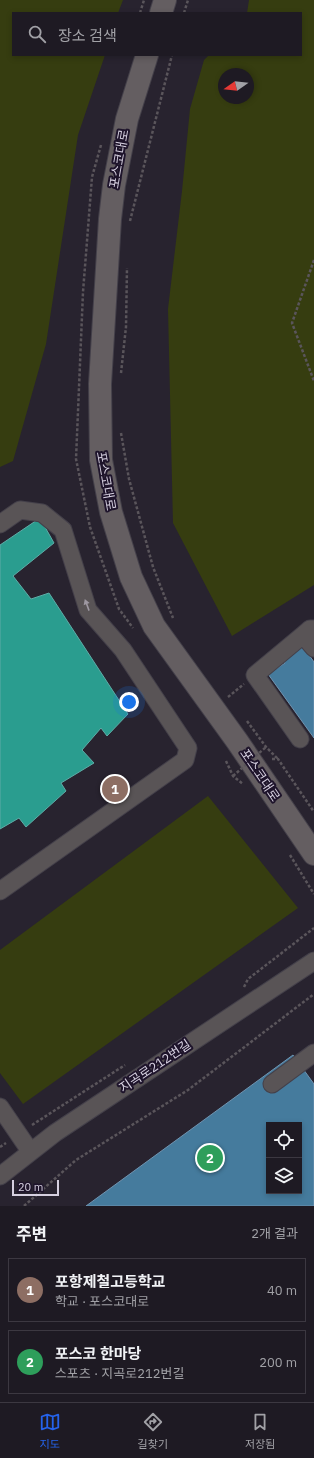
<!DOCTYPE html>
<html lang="ko">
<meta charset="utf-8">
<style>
body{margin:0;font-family:"IBM Plex Sans","Noto Sans KR",sans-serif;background:#2b2730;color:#f1f3f6}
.controls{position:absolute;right:12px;bottom:12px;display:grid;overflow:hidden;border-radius:0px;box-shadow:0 2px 6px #0003}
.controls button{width:36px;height:36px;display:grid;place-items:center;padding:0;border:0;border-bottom:1px solid #3c3841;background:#1e1a23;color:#f1f3f6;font:20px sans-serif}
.compass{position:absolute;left:218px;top:68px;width:36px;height:36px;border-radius:50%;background:#1e1a23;box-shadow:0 2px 6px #0003;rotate:256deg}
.scale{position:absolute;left:12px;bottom:10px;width:47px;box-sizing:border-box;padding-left:4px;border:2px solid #d6d0e0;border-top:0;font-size:11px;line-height:14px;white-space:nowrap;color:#d6d0e0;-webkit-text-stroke:3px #1e142b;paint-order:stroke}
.you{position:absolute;left:129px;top:702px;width:14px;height:14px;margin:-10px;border:3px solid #fff;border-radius:50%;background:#1a73e8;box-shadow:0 0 0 6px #1a73e833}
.badge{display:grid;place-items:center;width:26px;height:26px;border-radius:50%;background:#2563eb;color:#fff;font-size:13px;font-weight:700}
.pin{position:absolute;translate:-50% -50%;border:2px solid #fff;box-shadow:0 1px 4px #0006}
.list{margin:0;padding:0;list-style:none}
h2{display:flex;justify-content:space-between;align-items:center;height:52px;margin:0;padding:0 16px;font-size:17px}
h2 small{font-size:13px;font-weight:400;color:#a1a1a6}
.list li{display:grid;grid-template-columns:26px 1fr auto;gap:12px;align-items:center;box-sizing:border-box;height:64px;margin:0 8px 8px;padding:0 8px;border:1px solid #3c3841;border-radius:0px}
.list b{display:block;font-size:15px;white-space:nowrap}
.list p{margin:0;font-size:13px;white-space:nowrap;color:#a1a1a6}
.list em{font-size:13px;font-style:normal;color:#a1a1a6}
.icon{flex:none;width:22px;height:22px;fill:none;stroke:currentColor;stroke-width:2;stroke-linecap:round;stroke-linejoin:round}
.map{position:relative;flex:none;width:314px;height:1206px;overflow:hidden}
.search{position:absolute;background:#1e1a23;box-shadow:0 2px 6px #0003;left:12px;right:12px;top:12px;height:44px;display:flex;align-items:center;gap:10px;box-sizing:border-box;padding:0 14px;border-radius:0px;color:#a1a1a6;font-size:15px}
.sheet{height:196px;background:#1e1a23}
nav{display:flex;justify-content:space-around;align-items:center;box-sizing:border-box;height:56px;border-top:1px solid #3c3841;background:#1e1a23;font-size:11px;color:#a1a1a6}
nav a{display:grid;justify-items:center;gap:2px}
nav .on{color:#2563eb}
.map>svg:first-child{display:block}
.green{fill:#363d10;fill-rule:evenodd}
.schools{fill:#2a9d8f;stroke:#5eaca7}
.public{fill:#457b9d;stroke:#7094b1;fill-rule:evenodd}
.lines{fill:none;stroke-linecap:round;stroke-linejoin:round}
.minor-casing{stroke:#44404a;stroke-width:19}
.major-casing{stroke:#44404a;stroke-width:24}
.path{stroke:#5a555b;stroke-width:2.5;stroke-dasharray:3 2;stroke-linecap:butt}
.minor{stroke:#595456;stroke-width:17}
.major{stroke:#645e61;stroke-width:22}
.path-bridge{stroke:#5a555b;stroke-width:2.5;stroke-dasharray:3 2;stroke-linecap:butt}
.oneway{fill:#9e98a2}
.labels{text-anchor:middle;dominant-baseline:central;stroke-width:4;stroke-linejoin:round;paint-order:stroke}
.street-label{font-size:13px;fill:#d6d0e0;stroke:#1e142b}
</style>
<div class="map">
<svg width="314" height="1206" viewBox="0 0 314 1206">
<rect width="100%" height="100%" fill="#28232f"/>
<path class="green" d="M0 0H123L118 13H13V55H105L78 135 46 344 13 461 0 467Z
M249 0H314V585L232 636 173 523 168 309 182 191 190 109 204 60 209 55H301V13H247ZM224 74H248V98H224Z
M208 796 298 908 23 1104 0 1073V950Z"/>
<path class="schools" d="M40 518 54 543 13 576 31 599 49 593 128 714 107 736 101 728 82 750 94 763 61 783 66 791 26 827 19 818 0 829V545Z"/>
<path class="public" d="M302 645 314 662V738L268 674 285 663 282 658Z
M293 1055 314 1084V1206H86ZM269 1125H299V1191H269Z"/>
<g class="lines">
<defs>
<path id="minor" d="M0 524 20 510 42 513 63 530 88 610 123 650 188 748 185 760 0 891
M303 635 314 648
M300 739 255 675 303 635 310 629H314
M272 1084 314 1053
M0 1107 30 1151
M0 1176 55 1133 314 961"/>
<path id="major" d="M161 13 165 0
M147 55 127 119 114 185 110 219 100 384 101 460 111 512 131 577 154 626 237 741 314 854"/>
</defs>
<use href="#minor" class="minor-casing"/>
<use href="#major" class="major-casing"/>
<path class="path" d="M140 13 144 0
M184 13 188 0
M101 145 92 177 83 292 76 459 90 527 119 609 133 628
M130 221 172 55
M314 260 292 323 314 381
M121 373 126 327 127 268
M121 433 129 479 153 567 173 618
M228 697 244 684
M247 721 266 747 278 759
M272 759H278L314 812
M226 761 233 776 243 784
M290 855 314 894
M244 987 248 979 314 928
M32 1125 125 1065
M0 1147 6 1143
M24 1206 76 1160 188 1090 314 994"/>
<use href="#minor" class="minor"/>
<use href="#major" class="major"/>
<path class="path-bridge" d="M233 776 266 747"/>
</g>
<defs><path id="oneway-solid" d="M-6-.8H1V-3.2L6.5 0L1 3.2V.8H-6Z"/></defs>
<use class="oneway" href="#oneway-solid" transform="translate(87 605) rotate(-110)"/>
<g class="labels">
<g class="street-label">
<text transform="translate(119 159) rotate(-80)">포스코대로</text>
<text transform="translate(106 481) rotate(80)">포스코대로</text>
<text transform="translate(260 775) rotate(56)">포스코대로</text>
<text transform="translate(155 1066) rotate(-34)">지곡로212번길</text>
</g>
</g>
</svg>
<div class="controls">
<button><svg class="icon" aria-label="locate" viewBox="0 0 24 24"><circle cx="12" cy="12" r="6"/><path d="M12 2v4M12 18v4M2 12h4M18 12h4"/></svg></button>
<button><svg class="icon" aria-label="layers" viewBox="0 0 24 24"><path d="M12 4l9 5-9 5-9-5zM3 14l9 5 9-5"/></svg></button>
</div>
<svg class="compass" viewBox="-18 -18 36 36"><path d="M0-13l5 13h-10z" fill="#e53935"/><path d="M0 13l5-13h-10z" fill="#a1a1a6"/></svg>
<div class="scale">20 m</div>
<div class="you"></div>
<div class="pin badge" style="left:115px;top:789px;background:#8d6e63">1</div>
<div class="pin badge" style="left:210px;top:1158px;background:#2e9e5b">2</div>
<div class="search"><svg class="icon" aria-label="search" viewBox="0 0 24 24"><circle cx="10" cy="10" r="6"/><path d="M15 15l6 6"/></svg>장소 검색</div>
</div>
<section class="sheet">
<h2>주변<small>2개 결과</small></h2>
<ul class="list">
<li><span class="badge" style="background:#8d6e63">1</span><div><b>포항제철고등학교</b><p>학교 · 포스코대로</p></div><em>40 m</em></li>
<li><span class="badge" style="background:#2e9e5b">2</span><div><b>포스코 한마당</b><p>스포츠 · 지곡로212번길</p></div><em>200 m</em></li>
</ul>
</section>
<nav>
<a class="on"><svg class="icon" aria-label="map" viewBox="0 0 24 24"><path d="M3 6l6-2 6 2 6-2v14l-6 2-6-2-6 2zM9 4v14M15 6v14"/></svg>지도</a>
<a><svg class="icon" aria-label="directions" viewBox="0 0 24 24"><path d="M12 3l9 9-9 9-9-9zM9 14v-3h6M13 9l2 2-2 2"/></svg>길찾기</a>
<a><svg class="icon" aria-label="saved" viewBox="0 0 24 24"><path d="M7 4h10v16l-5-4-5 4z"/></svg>저장됨</a>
</nav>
